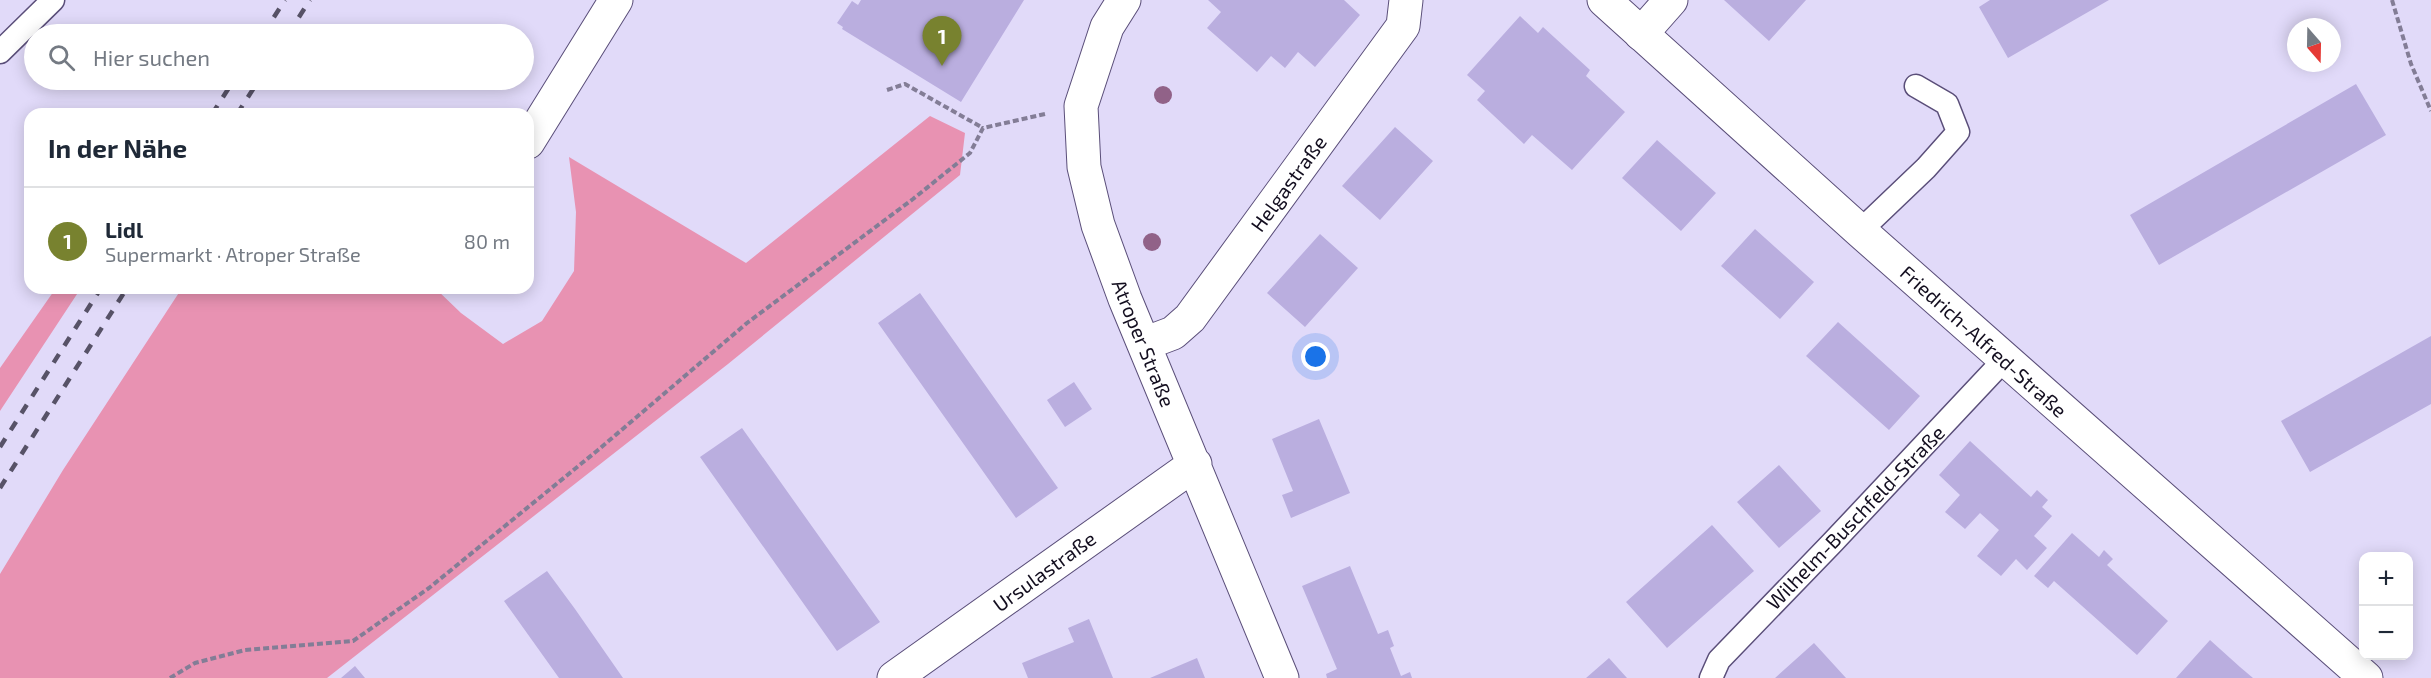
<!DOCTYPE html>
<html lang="de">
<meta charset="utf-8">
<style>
body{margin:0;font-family:"Exo 2",sans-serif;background:#f2f2f3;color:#1f2937}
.controls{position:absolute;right:18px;bottom:18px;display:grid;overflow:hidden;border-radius:12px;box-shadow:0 3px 15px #0003}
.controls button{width:54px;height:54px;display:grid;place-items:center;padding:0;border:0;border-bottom:2px solid #e0e1e3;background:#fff;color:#1f2937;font:30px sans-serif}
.compass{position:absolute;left:2287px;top:18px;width:54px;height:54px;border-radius:50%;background:#fff;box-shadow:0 3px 15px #0003;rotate:160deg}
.you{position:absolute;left:1316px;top:357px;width:21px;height:21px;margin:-15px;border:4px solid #fff;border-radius:50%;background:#1a73e8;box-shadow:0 0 0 9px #1a73e833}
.badge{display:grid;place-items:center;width:39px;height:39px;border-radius:50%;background:#78822f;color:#fff;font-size:20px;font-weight:700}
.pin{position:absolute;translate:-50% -50px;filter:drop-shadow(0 2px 3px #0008)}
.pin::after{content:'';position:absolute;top:32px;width:21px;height:18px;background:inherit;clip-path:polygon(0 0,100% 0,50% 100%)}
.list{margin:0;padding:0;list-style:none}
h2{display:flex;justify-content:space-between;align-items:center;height:78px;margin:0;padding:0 24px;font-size:26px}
h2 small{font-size:20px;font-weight:400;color:#747a83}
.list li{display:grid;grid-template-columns:39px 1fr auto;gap:18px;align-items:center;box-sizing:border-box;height:108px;padding:0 24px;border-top:2px solid #e0e1e3}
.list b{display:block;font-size:22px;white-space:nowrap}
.list p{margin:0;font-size:20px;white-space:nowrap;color:#747a83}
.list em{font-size:20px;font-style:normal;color:#747a83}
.icon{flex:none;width:33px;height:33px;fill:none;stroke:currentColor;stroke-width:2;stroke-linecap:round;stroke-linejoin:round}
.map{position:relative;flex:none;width:2431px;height:678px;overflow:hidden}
.search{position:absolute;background:#fff;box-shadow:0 3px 15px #0003;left:24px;top:24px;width:510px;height:66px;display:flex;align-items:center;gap:15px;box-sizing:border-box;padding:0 21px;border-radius:33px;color:#747a83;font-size:22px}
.panel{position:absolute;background:#fff;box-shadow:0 3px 15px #0003;left:24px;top:108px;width:510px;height:186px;border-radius:18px}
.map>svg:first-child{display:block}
.green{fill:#e892b2}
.building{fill:#baaedf}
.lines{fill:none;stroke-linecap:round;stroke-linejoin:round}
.lane-casing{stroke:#5a4e79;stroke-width:25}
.street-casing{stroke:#5a4e79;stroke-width:35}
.secondary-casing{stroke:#5a4e79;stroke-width:35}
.path{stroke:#837d96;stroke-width:4;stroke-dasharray:6 3;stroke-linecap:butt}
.lane{stroke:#fff;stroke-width:22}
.street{stroke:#fff;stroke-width:33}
.secondary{stroke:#fff;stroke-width:33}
.rail{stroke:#575267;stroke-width:4.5;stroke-dasharray:10 10;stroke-linecap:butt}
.tree{fill:#916288}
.labels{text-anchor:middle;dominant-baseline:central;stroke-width:4.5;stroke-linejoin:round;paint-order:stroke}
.street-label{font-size:20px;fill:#130e1f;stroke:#fff}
</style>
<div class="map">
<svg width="2431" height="678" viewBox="0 0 2431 678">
<rect width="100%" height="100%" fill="#e1daf9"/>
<path class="green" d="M930 116 965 133 960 175 728 364 327 678H0V574L63 470 182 288H435L461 313 503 344 542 321 574 271 576 212 569 157 746 263Z
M56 288H81L0 411V368Z"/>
<path class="building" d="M861 0H1024L961 102 842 29 843 27 837 23 852 1 858 5Z
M1208 0H1344L1360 15 1315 67 1298 52 1285 68 1271 56 1257 72 1207 28 1221 12Z
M1724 0H1806L1769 41Z
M1990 0H2109L2008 58 1979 7Z
M1520 16 1538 33 1543 27 1590 70 1586 76 1625 112 1572 170 1532 135 1524 144 1477 100 1485 91 1467 75Z
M2356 84 2386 135 2159 265 2130 215Z
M1395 127 1433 161 1380 220 1342 186Z
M1657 140 1716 193 1681 231 1622 178Z
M1755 229 1814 282 1780 319 1721 266Z
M1320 234 1358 268 1305 327 1267 293Z
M920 293 1058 488 1016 518 878 323Z
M1838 322 1920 396 1889 430 1806 356Z
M2431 336V404L2310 472 2281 421Z
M1074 382 1092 409 1065 427 1047 400Z
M1319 419 1350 493 1291 518 1282 495 1293 491 1272 439Z
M742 428 880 622 837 651 700 457Z
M1970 441 2031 497 2037 490 2048 500 2042 507 2052 516 2034 536 2047 548 2027 570 2016 559 2001 576 1977 556 1999 530 1980 513 1965 529 1945 512 1960 495 1939 475Z
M1779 465 1821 511 1779 548 1737 502Z
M1712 525 1754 571 1667 648 1626 602Z
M2072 533 2099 557 2104 550 2113 559 2107 565 2168 621 2137 655 2054 581 2048 588 2034 576Z
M1350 566 1378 634 1388 630 1394 646 1390 648 1401 676 1410 672 1412 678H1327L1326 674 1337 669 1302 586Z
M547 571 575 609 623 678H559L504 601Z
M1089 619 1113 678H1028L1022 663 1074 642 1068 628Z
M2210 640 2240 667 2253 678H2176Z
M1814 643 1846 678H1775Z
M1197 658 1205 678H1150Z
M1609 658 1627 678H1586Z
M355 666 365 678H341Z"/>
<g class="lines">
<defs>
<path id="lane" d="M0 52 53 0
M1860 231 1926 168 1958 132 1947 104 1916 86
M1711 678 1719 660 1833 542 2004 360"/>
<path id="street" d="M1124 0 1107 27 1081 106 1084 167 1098 225 1125 299 1282 678
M1641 34 1671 0
M528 142 616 0
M1144 344 1173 333 1190 318 1403 26 1406 0
M894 678 1195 464"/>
<path id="secondary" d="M1604 0 1860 231 2366 678"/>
</defs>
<use href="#lane" class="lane-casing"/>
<use href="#street" class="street-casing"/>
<use href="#secondary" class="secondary-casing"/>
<path class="path" d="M2392 0 2411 64 2431 111
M887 90 905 84 983 128
M170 678 195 663 245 650 353 641 429 588 598 450 747 323 913 199 970 153 983 128 1045 114"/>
<use href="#lane" class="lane"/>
<use href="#street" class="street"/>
<use href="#secondary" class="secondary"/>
<path class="rail" d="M263 34 285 0
M288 34 310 0
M212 114 234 80
M237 114 259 80
M0 447 101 288
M0 488 127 288"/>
</g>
<g class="tree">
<circle cx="1163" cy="95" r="9"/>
<circle cx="1152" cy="242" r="9"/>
</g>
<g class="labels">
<g class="street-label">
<text transform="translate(1288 183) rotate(-54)">Helgastraße</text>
<text transform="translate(1984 341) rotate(42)">Friedrich-Alfred-Straße</text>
<text transform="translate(1144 343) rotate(68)">Atroper Straße</text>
<text transform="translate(1855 517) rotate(-46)">Wilhelm-Buschfeld-Straße</text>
<text transform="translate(1044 571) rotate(-36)">Ursulastraße</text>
</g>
</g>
</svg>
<div class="controls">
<button>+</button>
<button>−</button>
</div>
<svg class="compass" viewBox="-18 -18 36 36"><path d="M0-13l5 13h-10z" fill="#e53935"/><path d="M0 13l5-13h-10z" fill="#747a83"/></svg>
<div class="you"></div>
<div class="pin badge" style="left:942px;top:66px">1</div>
<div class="search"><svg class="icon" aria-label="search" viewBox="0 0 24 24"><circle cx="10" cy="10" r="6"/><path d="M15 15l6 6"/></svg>Hier suchen</div>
<section class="panel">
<h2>In der Nähe<small></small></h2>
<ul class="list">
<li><span class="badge">1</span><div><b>Lidl</b><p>Supermarkt · Atroper Straße</p></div><em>80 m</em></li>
</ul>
</section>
</div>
